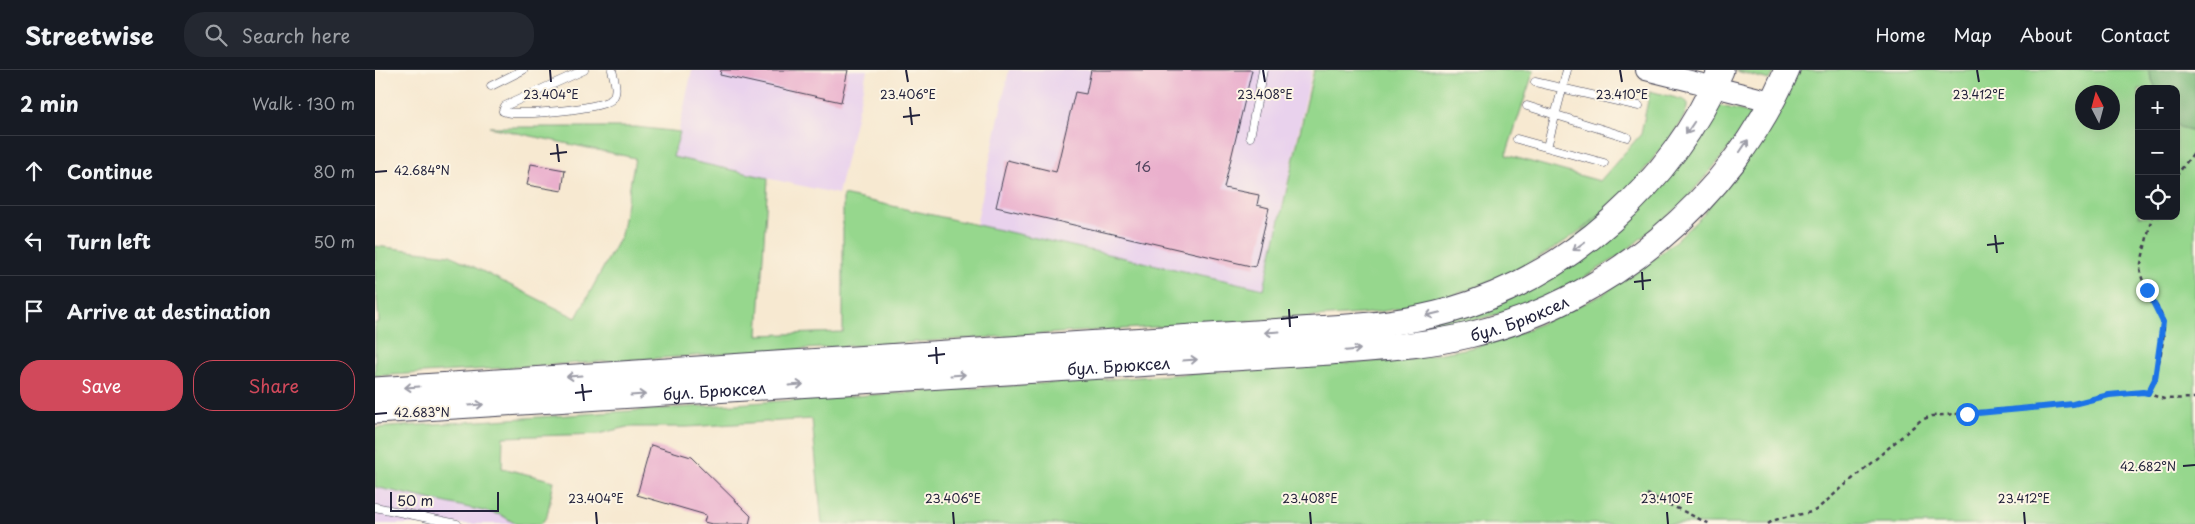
<!DOCTYPE html>
<meta charset="utf-8">
<style>
body{margin:0;font-family:"Playpen Sans",sans-serif;background:#242831;color:#f1f3f6}
.controls{position:absolute;right:15px;top:15px;display:grid;overflow:hidden;border-radius:10px;box-shadow:0 5px 20px #0002}
.controls button{width:45px;height:45px;display:grid;place-items:center;padding:0;border:0;border-bottom:1px solid #363941;background:#171b24;color:#f1f3f6;font:25px sans-serif}
.compass{position:absolute;left:1700px;top:15px;width:45px;height:45px;border-radius:50%;background:#171b24;box-shadow:0 5px 20px #0002;rotate:354deg}
.scale{position:absolute;left:15px;bottom:12px;width:109px;box-sizing:border-box;padding-left:5px;border:2px solid #22223b;border-top:0;font-size:14px;line-height:18px;white-space:nowrap;color:#22223b;-webkit-text-stroke:4px #fcf5e5;paint-order:stroke}
.stop{position:absolute;width:15px;height:15px;margin:-11px;border:4px solid #1a73e8;border-radius:50%;background:#fff}
.stop.end{background:#1a73e8;border-color:#fff;box-shadow:0 1px 5px #0008}
.list{margin:0;padding:0;list-style:none}
h2{display:flex;justify-content:space-between;align-items:center;height:65px;margin:0;padding:0 20px;font-size:21px}
h2 small{font-size:16px;font-weight:400;color:#9ea1a6}
.list li{display:grid;grid-template-columns:32px 1fr auto;gap:15px;align-items:center;box-sizing:border-box;height:70px;padding:0 20px;border-top:1px solid #363941}
.list b{display:block;font-size:19px;white-space:nowrap}
.list em{font-size:16px;font-style:normal;color:#9ea1a6}
.actions{display:flex;gap:10px;padding:15px 20px}
.actions a{flex:1;padding:11px 0;border:1px solid #d1495b;border-radius:20px;text-align:center;font-size:18px;color:#d1495b}
.actions .main{background:#d1495b;color:#fff}
.icon{flex:none;width:28px;height:28px;fill:none;stroke:currentColor;stroke-width:2;stroke-linecap:round;stroke-linejoin:round}
.map{position:relative;flex:none;width:1820px;height:454px;overflow:hidden}
header{display:flex;align-items:center;gap:30px;box-sizing:border-box;height:70px;padding:0 25px;background:#171b24;border-bottom:1px solid #363941}
header strong{font-size:24px}
nav{display:flex;gap:28px;margin-inline-start:auto;font-size:18px}
.search{width:350px;height:45px;background:#242831;display:flex;align-items:center;gap:12px;box-sizing:border-box;padding:0 18px;border-radius:20px;color:#9ea1a6;font-size:19px}
main{display:flex}
aside{flex:1;background:#171b24}
.map>svg:first-child{display:block}
.built{fill:#e9d2ed}
.green{fill:#96d78d;stroke:#5c7c64;fill-rule:evenodd}
.forest{fill:#78b878;stroke:#4d6d5a}
.building{fill:#eab0cd}
.lines{fill:none;stroke-linecap:round;stroke-linejoin:round}
.service-casing{stroke:#424052;stroke-width:9}
.tertiary-casing{stroke:#424052;stroke-width:22}
.primary-casing{stroke:#424052;stroke-width:27}
.path{stroke:#424052;stroke-width:2.5;stroke-dasharray:4 4;stroke-linecap:butt}
.service{stroke:#fff;stroke-width:8}
.tertiary{stroke:#fff;stroke-width:20}
.primary{stroke:#fff;stroke-width:25}
.oneway{stroke:#9c9ca7}
.route{stroke:#1a73e8;stroke-width:6}
.ticks{fill:none;stroke:#22223b;stroke-width:2}
.labels{text-anchor:middle;dominant-baseline:central;stroke-width:4;stroke-linejoin:round;paint-order:stroke}
.number-label{font-size:14px;fill:#544660}
.street-label{font-size:16px;fill:#22223b;stroke:#fcf5e5}
.ticks-label{font-size:12px;text-anchor:middle;fill:#22223b;stroke:#fcf5e5;stroke-width:4;stroke-linejoin:round;paint-order:stroke}
</style>
<header>
<strong>Streetwise</strong>
<div class="search"><svg class="icon" aria-label="search" viewBox="0 0 24 24"><circle cx="10" cy="10" r="6"/><path d="M15 15l6 6"/></svg>Search here</div>
<nav><a>Home</a><a>Map</a><a>About</a><a>Contact</a></nav>
</header>
<main>
<aside>
<h2>2 min<small>Walk · 130 m</small></h2>
<ul class="list">
<li><svg class="icon" aria-label="ahead" viewBox="0 0 24 24"><path d="M12 20V5M6 11l6-6 6 6"/></svg><div><b>Continue</b></div><em>80 m</em></li>
<li><svg class="icon" aria-label="left" viewBox="0 0 24 24"><path d="M17 20v-9H6M10 6l-5 5 5 5"/></svg><div><b>Turn left</b></div><em>50 m</em></li>
<li><svg class="icon" aria-label="arrive" viewBox="0 0 24 24"><path d="M6 21V4h12l-3 4 3 4H6"/></svg><div><b>Arrive at destination</b></div></li>
</ul>
<div class="actions"><a class="main">Save</a><a>Share</a></div>
</aside>
<div class="map">
<svg width="1820" height="454" viewBox="0 0 1820 454">
<rect width="100%" height="100%" fill="#fcf5e5"/>
<filter id="ink" filterUnits="userSpaceOnUse"><feTurbulence type="fractalNoise" baseFrequency=".02" numOctaves="2"/><feDisplacementMap in="SourceGraphic" scale="10" xChannelSelector="R" yChannelSelector="G"/><feConvolveMatrix kernelMatrix="1 2 1 2 8 2 1 2 1" color-interpolation-filters="sRGB"/></filter>
<filter id="wash" filterUnits="userSpaceOnUse"><feTurbulence type="fractalNoise" baseFrequency=".0096" numOctaves="4" result="noise"/><feDisplacementMap in="SourceGraphic" scale="20" xChannelSelector="R" yChannelSelector="G"/><feGaussianBlur stdDeviation="1.12" result="paint"/><feColorMatrix in="noise" values="0 0 0 0 0 0 0 0 0 0 0 0 0 0 0 0 0 1.4 0 .05"/><feComposite in="paint" operator="in"/></filter>
<g filter="url(#wash)">
<rect width="100%" height="100%" fill="#f7e9d1"/>
<path class="built" d="M317 0H492L463 124 298 87Z
M634 0H937L889 219 601 155Z
M0 417 126 445 141 454H0Z"/>
<path class="green" d="M939 0H1159L1131 85 1225 111 1266 64 1275 21 1309 30 1312 32V38C1308 54 1291 72 1281 85 1210 179 1102 231 987 244L0 306V253L4 252 0 208V176L75 185 201 248 246 165 260 88 114 57H261L305 62 298 87 393 108 383 265 468 262V125L889 219Z
M1358 0H1402L1394 10Z
M1421 0H1773L1781 19H1764V146H1801V53L1804 57 1820 61V454H447L437 349 312 357H252L223 364 128 367 127 398 179 411 172 446 166 454H141L126 445 0 417V358L960 294 1034 289 1100 277 1147 262 1223 227 1266 199 1297 174 1329 144ZM1708 22H1738V52H1708Z
M1346 36 1375 43V46L1357 75 1306 135 1246 185 1200 213 1148 237 1058 262 937 268 1138 225 1341 37Z"/>
<path class="forest" d="M1773 0H1820V61L1804 57 1801 53V19H1781Z"/>
<g id="blocks">
<path class="building" d="M346 0H473L466 32 345 5Z
M716 0H877L849 118 884 125 882 135 894 138 880 197 621 137 632 90 681 102 700 22 711 24Z
M156 94 190 100 187 121 152 115Z
M276 375 316 387 376 446 374 454H337L329 452 331 445 262 425Z"/>
</g>
</g>
<g filter="url(#ink)">
<use href="#blocks" fill-opacity="0" stroke="#424052" stroke-width="1"/>
<g class="lines">
<defs>
<path id="service" d="M209 0 130 36 128 41C139 47 228 39 237 29 244 22 239 9 237 0
M1160 12 1264 36
M116 16 148 0
M1152 36 1252 67
M875 67 888 0
M1142 69 1229 93
M1172 77 1192 0
M0 437 82 454"/>
<path id="tertiary" d="M1271 0 1396 31"/>
<g id="primary">
<path d="M0 320 956 258C996 256 1034 252 1073 241 1193 207 1297 114 1346 0"/>
<path id="s1" d="M0 341 955 282C1002 278 1049 276 1094 265 1232 233 1356 130 1412 0"/>
</g>
</defs>
<use href="#service" class="service-casing"/>
<use href="#tertiary" class="tertiary-casing"/>
<use href="#primary" class="primary-casing"/>
<path class="path" d="M1801 106 1820 81
M1773 323C1781 307 1793 264 1787 247 1781 232 1770 220 1766 205L1765 198 1777 146
M1272 424 1335 454
M1393 454C1407 444 1426 447 1441 440L1538 357 1546 350 1557 346 1697 334 1734 325 1768 322 1789 329 1820 328"/>
<use href="#service" class="service"/>
<use href="#tertiary" class="tertiary"/>
<use href="#primary" class="primary"/>
</g>
<defs><path id="oneway-shaft" d="M-6 0H5M1.5-3L5.5 0L1.5 3" fill="none" stroke-width="1.6" stroke-linecap="round" stroke-linejoin="round" transform="scale(1.25)"/></defs>
<g class="oneway">
<use href="#oneway-shaft" transform="translate(1315 58) rotate(124)"/>
<use href="#oneway-shaft" transform="translate(1369 76) rotate(-56)"/>
<use href="#oneway-shaft" transform="translate(1204 176) rotate(144)"/>
<use href="#oneway-shaft" transform="translate(1058 244) rotate(166)"/>
<use href="#oneway-shaft" transform="translate(897 262) rotate(176)"/>
<use href="#oneway-shaft" transform="translate(978 280) rotate(-5)"/>
<use href="#oneway-shaft" transform="translate(815 290) rotate(-4)"/>
<use href="#oneway-shaft" transform="translate(583 305) rotate(-4)"/>
<use href="#oneway-shaft" transform="translate(199 306) rotate(176)"/>
<use href="#oneway-shaft" transform="translate(421 315) rotate(-4)"/>
<use href="#oneway-shaft" transform="translate(37 317) rotate(176)"/>
<use href="#oneway-shaft" transform="translate(263 325) rotate(-4)"/>
<use href="#oneway-shaft" transform="translate(101 335) rotate(-4)"/>
</g>
</g>
<g class="lines" filter="url(#ink)">
<path class="route" d="M1592 344 1698 334 1734 325 1768 322 1773 323 1780 309 1788 252 1772 220"/>
</g>
<path class="ticks" d="M175 0 176 12M531 0 533 12M888 0 890 12M1245 0 1247 12M1602 0 1604 12M535 37 537 55M528 47 545 45M182 74 184 92M175 84 192 82M0 102 12 101M1620 165 1622 183M1612 175 1629 173M1267 202 1268 220M1259 212 1276 210M914 239 915 257M906 249 923 247M561 277 562 294M553 286 570 284M207 314 209 331M200 323 217 321M0 344 12 343M1808 396 1820 395M221 442 222 454M578 442 579 454M935 442 936 454M1292 442 1293 454M1649 442 1650 454"/>
<g class="labels">
<g class="number-label">
<text x="768" y="96">16</text>
</g>
<g class="street-label">
<text stroke="none"><textPath href="#s1" startOffset="1150">бул. Брюксел</textPath></text>
<text stroke="none"><textPath href="#s1" startOffset="745">бул. Брюксел</textPath></text>
<text stroke="none"><textPath href="#s1" startOffset="340">бул. Брюксел</textPath></text>
</g>
</g>
<g class="ticks-label">
<text x="176" y="29">23.404°E</text>
<text x="533" y="29">23.406°E</text>
<text x="890" y="29">23.408°E</text>
<text x="1247" y="29">23.410°E</text>
<text x="1604" y="29">23.412°E</text>
<text x="47" y="105">42.684°N</text>
<text x="47" y="347">42.683°N</text>
<text x="1773" y="401">42.682°N</text>
<text x="221" y="433">23.404°E</text>
<text x="578" y="433">23.406°E</text>
<text x="935" y="433">23.408°E</text>
<text x="1292" y="433">23.410°E</text>
<text x="1649" y="433">23.412°E</text>
</g>
</svg>
<div class="controls">
<button>+</button>
<button>−</button>
<button><svg class="icon" aria-label="locate" viewBox="0 0 24 24"><circle cx="12" cy="12" r="6"/><path d="M12 2v4M12 18v4M2 12h4M18 12h4"/></svg></button>
</div>
<svg class="compass" viewBox="-18 -18 36 36"><path d="M0-13l5 13h-10z" fill="#e53935"/><path d="M0 13l5-13h-10z" fill="#9ea1a6"/></svg>
<div class="scale">50 m</div>
<div class="stop" style="left:1592px;top:344px"></div>
<div class="stop end" style="left:1772px;top:220px"></div>
</div>
</main>
